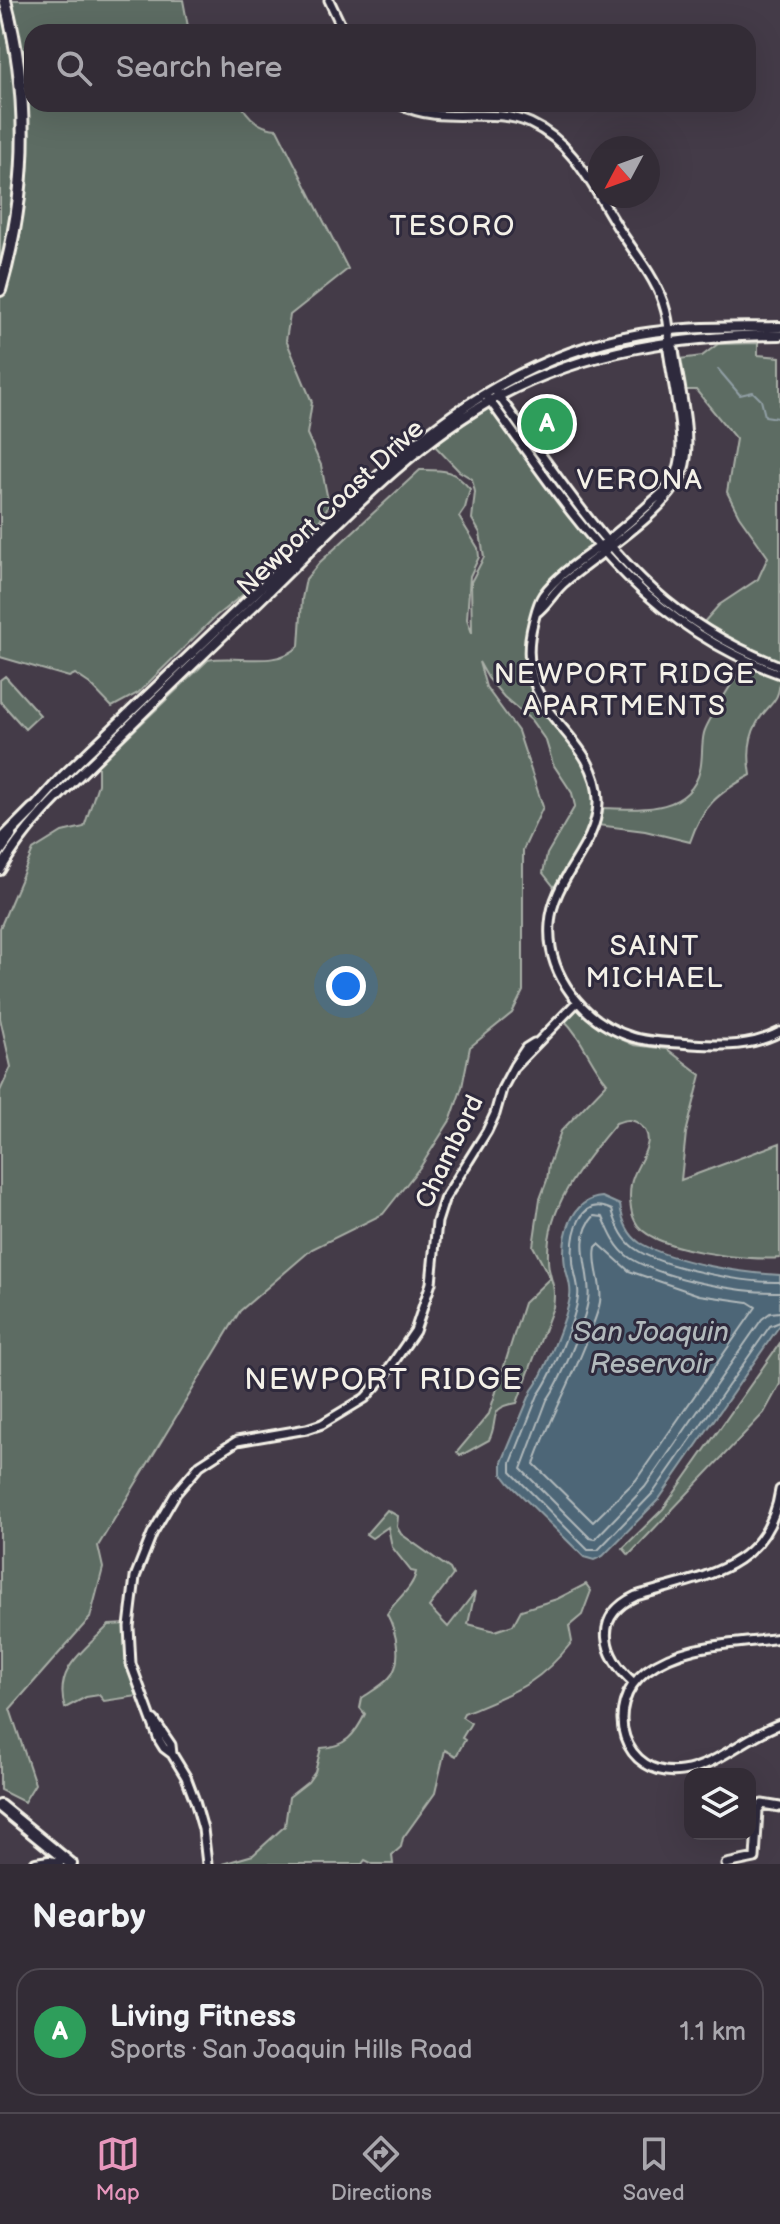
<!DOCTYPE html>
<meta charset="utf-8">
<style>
body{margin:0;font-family:"Balsamiq Sans",sans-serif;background:#3b343e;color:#f1f3f6}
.controls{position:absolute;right:24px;bottom:24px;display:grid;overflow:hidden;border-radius:16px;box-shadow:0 8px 32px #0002}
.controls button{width:72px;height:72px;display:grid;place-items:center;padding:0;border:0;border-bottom:2px solid #4e4851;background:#332c36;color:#f1f3f6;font:40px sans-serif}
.compass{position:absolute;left:588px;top:136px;width:72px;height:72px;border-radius:50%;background:#332c36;box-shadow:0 8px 32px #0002;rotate:229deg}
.you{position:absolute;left:346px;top:986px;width:28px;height:28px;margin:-20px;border:6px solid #fff;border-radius:50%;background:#1a73e8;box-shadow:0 0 0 12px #1a73e833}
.badge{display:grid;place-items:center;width:52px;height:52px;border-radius:50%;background:#e797bd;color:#fff;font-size:26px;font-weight:700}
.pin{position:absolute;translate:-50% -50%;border:4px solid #fff;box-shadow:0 2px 8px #0006}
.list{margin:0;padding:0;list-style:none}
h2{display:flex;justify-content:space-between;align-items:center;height:104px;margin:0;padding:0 32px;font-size:34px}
h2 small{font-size:26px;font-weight:400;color:#a9a7ad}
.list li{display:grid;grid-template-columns:52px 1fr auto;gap:24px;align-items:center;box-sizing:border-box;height:128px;margin:0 16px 16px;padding:0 16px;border:2px solid #4e4851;border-radius:24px}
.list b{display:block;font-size:30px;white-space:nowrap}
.list p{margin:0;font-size:26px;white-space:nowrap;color:#a9a7ad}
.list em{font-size:26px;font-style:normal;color:#a9a7ad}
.icon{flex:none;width:44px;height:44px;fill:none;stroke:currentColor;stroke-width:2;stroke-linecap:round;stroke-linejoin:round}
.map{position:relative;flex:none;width:780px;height:1864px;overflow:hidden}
.search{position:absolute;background:#332c36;box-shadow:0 8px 32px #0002;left:24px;right:24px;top:24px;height:88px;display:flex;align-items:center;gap:20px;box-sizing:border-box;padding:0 28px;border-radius:24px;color:#a9a7ad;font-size:30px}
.sheet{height:248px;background:#332c36}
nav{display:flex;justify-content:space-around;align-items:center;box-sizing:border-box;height:112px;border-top:2px solid #4e4851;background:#332c36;font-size:22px;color:#a9a7ad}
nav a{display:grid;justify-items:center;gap:4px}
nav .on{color:#e797bd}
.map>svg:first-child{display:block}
.green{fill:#5d6c63;stroke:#a8aea6;stroke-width:2}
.water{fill:#4d6677;stroke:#909ea4;stroke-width:2}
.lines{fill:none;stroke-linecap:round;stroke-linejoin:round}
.shore{stroke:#b1b9bb;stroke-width:2}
.stream{stroke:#909ea4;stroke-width:2}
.secondary-casing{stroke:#f4f1e8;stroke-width:13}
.primary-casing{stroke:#f4f1e8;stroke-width:14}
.highway-casing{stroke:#f4f1e8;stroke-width:16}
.secondary{stroke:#2f2a3d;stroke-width:7}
.primary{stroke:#2f2a3d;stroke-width:8}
.highway{stroke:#2f2a3d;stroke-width:10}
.labels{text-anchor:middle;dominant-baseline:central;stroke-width:6;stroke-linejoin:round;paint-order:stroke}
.street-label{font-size:26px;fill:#f4f1e8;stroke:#2f2a3d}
.neighbourhood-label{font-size:28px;letter-spacing:2px;fill:#f4f1e8;stroke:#2f2a3d}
.water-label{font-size:28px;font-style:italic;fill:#b1b9bb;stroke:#2f2a3d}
.quarter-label{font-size:30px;letter-spacing:2px;fill:#f4f1e8;stroke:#2f2a3d}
</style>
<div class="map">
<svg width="780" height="1864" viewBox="0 0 780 1864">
<rect width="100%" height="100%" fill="#443b48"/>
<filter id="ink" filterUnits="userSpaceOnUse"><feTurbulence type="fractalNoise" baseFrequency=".0125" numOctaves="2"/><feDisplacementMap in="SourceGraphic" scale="16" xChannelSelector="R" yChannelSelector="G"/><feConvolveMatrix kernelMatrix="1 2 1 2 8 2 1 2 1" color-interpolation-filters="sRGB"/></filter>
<g filter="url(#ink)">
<path class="green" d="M0 0H183L189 32H32V104H241C249 119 260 128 277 129L348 269 290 315 286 340 312 402 307 434 321 465 329 505 303 547 216 616 138 693 112 707 90 684 75 674 69 677 0 657Z
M758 343V355L780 357V665L725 640 704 622 719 605 758 579 768 557 739 516 727 492 736 439 696 390H682L679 359 702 356 718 344Z
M490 407 594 547C578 561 558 576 545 593 534 606 529 621 527 637 514 714 600 738 595 807 593 839 573 864 555 888L543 873 547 854 575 806 572 793 553 764 546 741 531 720 504 697 488 678 479 662 486 687 518 731 543 807 523 850V991L512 1013 470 1047 462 1087 451 1119 421 1166 383 1214 312 1249 240 1311 98 1546 103 1568 90 1618 10 1709 35 1784 24 1802 0 1790V1091L11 1067 0 1018V928L33 850 62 832 84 827 98 784V765L208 660C236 654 276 669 299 646L302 599 306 579 319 563 420 470C445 470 453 469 470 489L465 508 459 517 478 548 479 557 470 576 467 619 472 633 471 582 484 557 480 533 472 519 475 492 472 479 459 471 433 444Z
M744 664 780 678C780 704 768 703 757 723 748 739 748 758 751 775 718 793 702 806 690 842L645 831 597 825 601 808C637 809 689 815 700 770 703 758 701 745 704 733 707 720 736 678 744 664Z
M5 676 40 715 25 729 0 701V680Z
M578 1005 625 1038 623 1040 634 1045 667 1049 701 1075 686 1133 681 1180 780 1143V1258C750 1261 648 1251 635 1221 630 1212 629 1195 631 1185 633 1165 662 1141 639 1124 631 1118 624 1120 616 1123 584 1162 546 1205 548 1259 548 1279 557 1282 553 1307L517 1403C486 1408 500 1418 489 1440L460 1456 457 1452 489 1414 524 1303 550 1278 533 1246 540 1199 547 1180 549 1165 561 1131 607 1083C590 1063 582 1037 563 1019Z
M780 1343V1384L764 1413 629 1555 623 1548 663 1509Z
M387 1510 398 1516 397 1527 401 1534 450 1569 453 1575 429 1607 448 1627 475 1592 468 1624 495 1631 513 1625 521 1610 557 1599 586 1584 591 1591 582 1615 569 1626 572 1642C537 1686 514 1692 464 1713L462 1717 471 1723 462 1738 465 1740 456 1756 445 1750 435 1793 403 1838 401 1847 392 1855 393 1864H373L365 1860 362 1864H222L253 1855 285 1826 289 1797 308 1782 315 1772 321 1748C345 1747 355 1735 365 1714L360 1708 362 1698C370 1692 382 1686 389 1678 404 1662 396 1631 387 1614 396 1599 413 1589 416 1572L411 1571 392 1547 388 1527 372 1538 366 1534Z
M127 1624 128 1660 138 1696 104 1701 99 1695 86 1697 65 1708C53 1669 84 1651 109 1625Z"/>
<path class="water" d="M602 1197 620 1205C622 1219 628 1235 640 1243 675 1263 741 1273 780 1275V1325L659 1499 603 1556 594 1560 584 1557 509 1483 502 1474V1462L532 1390C544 1375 567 1317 570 1297 572 1286 567 1276 565 1266 561 1239 570 1199 602 1197Z"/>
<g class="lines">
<path class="shore" d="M599 1244 629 1271 699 1295 748 1302 756 1307 636 1480 593 1522 534 1464C549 1420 572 1381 588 1338 592 1326 598 1314 600 1302 603 1283 592 1266 596 1247Z
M780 1282C746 1283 661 1268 634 1248 622 1239 616 1224 612 1210 579 1194 571 1235 573 1260 573 1273 580 1284 578 1297 576 1318 551 1378 538 1395L511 1463V1472L588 1550H598L653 1493 770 1326 780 1322
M780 1292C740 1293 664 1279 630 1258 616 1249 609 1232 603 1217L594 1216C571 1241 593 1274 588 1301 584 1325 561 1381 547 1400L521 1469 590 1538 595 1539 645 1487 762 1319 770 1313 780 1312"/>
<path class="stream" d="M718 369 740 395 753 392 761 400 765 416 778 418 780 432"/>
<defs>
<path id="secondary" d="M329 0 344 32
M399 104C443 127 489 105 530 123 547 131 562 143 573 157 591 179 604 205 619 229 634 252 654 276 663 302 668 317 671 335 668 350 672 381 686 437 679 465 676 481 665 491 653 501 638 515 623 528 607 541 586 557 559 573 543 595 537 604 536 613 533 623 523 662 533 694 559 724 578 746 599 770 598 803 596 850 553 877 550 924 546 975 584 1022 632 1037 651 1043 672 1042 692 1044 724 1046 751 1047 780 1032
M496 392C516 421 537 449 558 478 622 566 675 626 780 666
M488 398C575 517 635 621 780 674
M536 613C547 605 554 591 565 582 598 553 676 508 685 464 692 431 678 382 674 349L670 342
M514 1066 526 1048 534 1043
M780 1638C734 1645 685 1642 646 1671 601 1706 623 1779 682 1771 715 1767 748 1735 780 1724
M634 1683C603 1656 591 1617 636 1596 702 1576 768 1571 780 1490
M154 1720 171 1745 172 1754 186 1777 195 1801 203 1829 207 1864
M172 1754 164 1748 159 1740 131 1664 129 1627 135 1577 152 1534 176 1493 200 1465 237 1441 307 1429 322 1424 365 1398 382 1379 415 1331 431 1283 437 1222 444 1200 487 1131 495 1114 502 1089 513 1068 577 1002
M726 1864 755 1858 758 1810 762 1804 780 1807"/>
<path id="primary" d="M30 813 62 777 376 478C451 408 537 352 640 334 686 326 733 328 780 327
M0 852 11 836
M0 870C26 825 62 792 99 756 146 709 194 663 242 617 322 542 402 448 499 396 588 349 681 336 780 335"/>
<path id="highway" d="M0 290C28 193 31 98 5 0
M0 842 33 809
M0 1806 71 1864
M36 1864 49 1862 58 1864"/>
</defs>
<use href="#secondary" class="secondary-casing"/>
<use href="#primary" class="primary-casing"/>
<use href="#highway" class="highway-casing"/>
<use href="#secondary" class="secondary"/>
<use href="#primary" class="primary"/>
<use href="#highway" class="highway"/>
</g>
</g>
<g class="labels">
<g class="street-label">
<text transform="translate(331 508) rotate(-43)">Newport Coast Drive</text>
<text transform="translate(450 1152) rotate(-64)">Chambord</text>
</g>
<g class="neighbourhood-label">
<text x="453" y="226">TESORO</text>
<text x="640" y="480">VERONA</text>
<text x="625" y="674">NEWPORT RIDGE<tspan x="625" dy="32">APARTMENTS</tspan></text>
<text x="655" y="946">SAINT<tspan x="655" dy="32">MICHAEL</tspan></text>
</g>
<g class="water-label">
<text x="651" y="1332">San Joaquin<tspan x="651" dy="32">Reservoir</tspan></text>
</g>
<g class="quarter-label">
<text x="384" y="1380">NEWPORT RIDGE</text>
</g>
</g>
</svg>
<div class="controls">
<button><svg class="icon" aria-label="layers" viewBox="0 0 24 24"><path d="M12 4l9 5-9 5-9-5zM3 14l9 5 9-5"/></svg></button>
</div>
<svg class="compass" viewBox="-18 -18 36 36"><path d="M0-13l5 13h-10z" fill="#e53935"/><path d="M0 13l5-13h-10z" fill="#a9a7ad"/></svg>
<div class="you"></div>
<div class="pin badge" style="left:547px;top:424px;background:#2e9e5b">A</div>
<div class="search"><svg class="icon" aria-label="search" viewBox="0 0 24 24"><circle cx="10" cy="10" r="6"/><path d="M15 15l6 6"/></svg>Search here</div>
</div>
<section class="sheet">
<h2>Nearby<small></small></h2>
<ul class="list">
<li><span class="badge" style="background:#2e9e5b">A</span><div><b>Living Fitness</b><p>Sports · San Joaquin Hills Road</p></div><em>1.1 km</em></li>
</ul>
</section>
<nav>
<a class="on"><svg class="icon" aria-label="map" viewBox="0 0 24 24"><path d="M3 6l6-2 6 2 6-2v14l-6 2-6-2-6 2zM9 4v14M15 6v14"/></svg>Map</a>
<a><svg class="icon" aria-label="directions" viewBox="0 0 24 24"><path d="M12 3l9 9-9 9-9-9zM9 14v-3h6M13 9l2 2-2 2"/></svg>Directions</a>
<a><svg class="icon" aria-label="saved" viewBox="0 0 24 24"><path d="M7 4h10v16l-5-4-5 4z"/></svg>Saved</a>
</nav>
